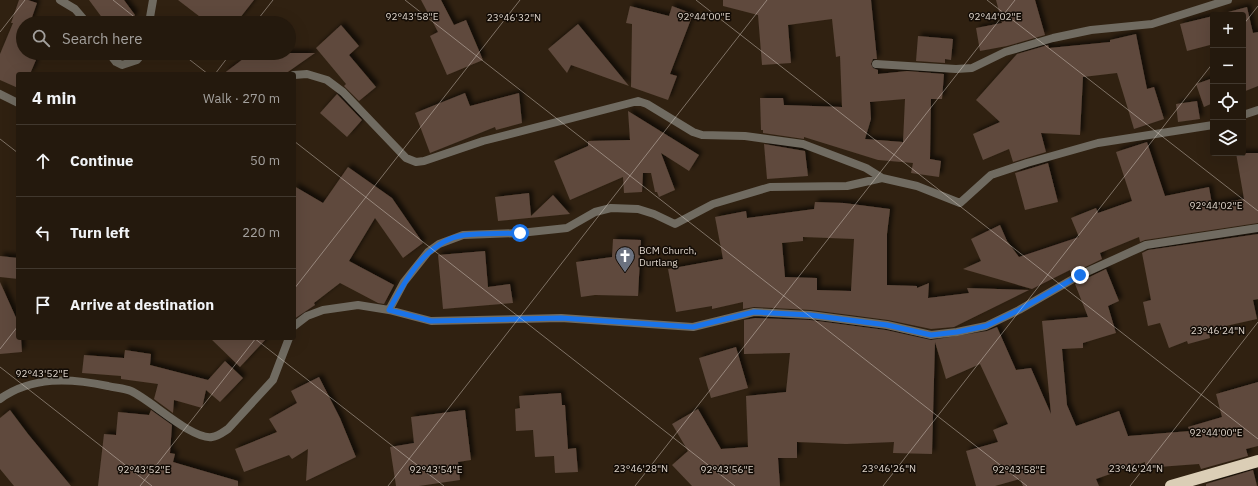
<!DOCTYPE html>
<meta charset="utf-8">
<style>
body{margin:0;font-family:"IBM Plex Sans",sans-serif;background:#30261b;color:#f1f3f6}
.controls{position:absolute;right:12px;top:12px;display:grid;overflow:hidden;border-radius:4px;box-shadow:0 4px 16px #0002}
.controls button{width:36px;height:36px;display:grid;place-items:center;padding:0;border:0;border-bottom:1px solid #41382e;background:#24190d;color:#f1f3f6;font:20px sans-serif}
.stop{position:absolute;width:12px;height:12px;margin:-9px;border:3px solid #1a73e8;border-radius:50%;background:#fff}
.stop.end{background:#1a73e8;border-color:#fff;box-shadow:0 1px 4px #0008}
.list{margin:0;padding:0;list-style:none}
h2{display:flex;justify-content:space-between;align-items:center;height:52px;margin:0;padding:0 16px;font-size:17px}
h2 small{font-size:13px;font-weight:400;color:#a3a09d}
.list li{display:grid;grid-template-columns:26px 1fr auto;gap:12px;align-items:center;box-sizing:border-box;height:72px;padding:0 16px;border-top:1px solid #41382e}
.list b{display:block;font-size:15px;white-space:nowrap}
.list em{font-size:13px;font-style:normal;color:#a3a09d}
.icon{flex:none;width:22px;height:22px;fill:none;stroke:currentColor;stroke-width:2;stroke-linecap:round;stroke-linejoin:round}
.map{position:relative;flex:none;width:1258px;height:486px;overflow:hidden}
.search{position:absolute;background:#24190d;box-shadow:0 4px 16px #0002;left:16px;top:16px;width:280px;height:44px;display:flex;align-items:center;gap:10px;box-sizing:border-box;padding:0 14px;border-radius:22px;color:#a3a09d;font-size:15px}
.panel{position:absolute;background:#24190d;box-shadow:0 4px 16px #0002;left:16px;top:72px;width:280px;height:268px;border-radius:4px}
.map>svg:first-child{display:block}
.building{fill:#5e493c;fill-rule:evenodd;filter:url(#shadow)}
.lines{fill:none;stroke-linecap:round;stroke-linejoin:round}
.street{stroke:#706b61;stroke-width:8}
.highway{stroke:#dbceb6;stroke-width:12}
.route{stroke:#1a73e8;stroke-width:5}
.ticks{fill:none;stroke:#dfd5cb;stroke-width:1;stroke-opacity:0.45}
.labels{text-anchor:middle;dominant-baseline:central;stroke-width:3;stroke-linejoin:round;paint-order:stroke}
.poi-label{font-size:10px;fill:#dfd5cb;stroke:#130c06;text-anchor:start}
.ticks-label{font-size:10px;text-anchor:middle;fill:#dfd5cb;stroke:#130c06;stroke-width:3;stroke-linejoin:round;paint-order:stroke}
</style>
<div class="map">
<svg width="1258" height="486" viewBox="0 0 1258 486">
<defs>
<filter id="shadow"><feDropShadow dx="3.5" dy="-3.5" stdDeviation="2" flood-color="#0009"/></filter>
</defs>
<rect width="100%" height="100%" fill="#302111"/>
<path class="building" d="M19 0H28L37 3 30 23H23V54L36 60 30 74H18V88L0 80V54L13 23H11Z
M89 0H124L135 15 129 23H106Z
M178 0H254L236 23H208Z
M421 0H441L454 25 466 20 483 60 447 75 430 36 438 32Z
M723 0H871L877 59H873L871 64 873 68 878 70V74L907 71 944 74 942 99H931L930 159 941 161 939 177 911 173 913 163 878 160 804 137V139L763 133V130H761L760 98H783L784 105 842 107 840 56 836 57 832 19 788 25 791 63 762 65 758 15 723 6ZM905 99 903 142 865 139 871 119 870 102Z
M996 0H1035L1045 35 1007 46 980 51 976 28 1002 23Z
M630 6 669 16 672 6 693 14 670 74 677 76 668 100 631 87 632 24 626 23Z
M1247 7 1253 33 1258 32V86L1243 92V15H1217Z
M1213 16V53L1210 45 1187 51 1180 24Z
M578 24 629 86 571 65 567 73 548 49Z
M341 25 359 46 349 55 376 87 359 101 344 86 346 84 316 48Z
M1136 34 1147 89 1154 87 1164 119 1134 129 1117 73 1083 77 1080 135 1041 133 1046 152 1013 162 1009 149 983 160 973 134 1000 122 976 100 1017 54 1048 45 1049 48 1110 42V40Z
M918 36 953 39 951 60 945 59V63L916 61Z
M251 53H315L285 74H223Z
M1213 78V103L1204 107 1196 84Z
M465 93 470 106 519 93 522 123 496 130 495 127 430 153 415 113Z
M337 94 362 120 347 137 320 113Z
M1197 101 1200 119 1178 122 1176 104Z
M628 111 699 155 689 171 661 153 675 190 659 197 657 192H655L651 173H643L642 192 624 193 623 177 570 200 554 161 588 146V141L630 140Z
M1147 142 1165 196 1209 187 1212 204 1244 199 1236 153H1258V223L1145 240 1140 242 1139 237 1100 253 1102 259 1071 274 1070 270 1032 289 963 269 981 261 971 239 1000 225 1007 241 1019 257 1079 237 1071 218 1096 208 1098 213 1132 201 1116 152Z
M764 144 805 151 808 176 767 179Z
M1048 163 1058 202 1025 210 1015 173Z
M348 167 392 198 423 243 403 258 375 218 349 261 394 285 384 304 378 303 340 283 314 303 315 305 294 319V186L323 203Z
M529 193 531 216 553 195 570 214 498 221 495 197Z
M815 202 844 203 890 209 887 234V285L917 286V288L929 283 928 298 969 293 967 288 1029 290 954 327 931 329 888 320 811 310 754 307 743 309V302L712 309V306L676 312 668 269 723 259 715 217 746 211 747 218 814 209ZM803 237 854 239 851 291 817 290V278L785 277 782 243 803 241Z
M1258 234V299L1253 300 1257 319 1208 330 1210 338 1188 344 1187 341 1169 348 1160 323 1148 326 1143 302 1151 300 1142 253 1148 250Z
M613 239 641 240 638 296 595 295 581 297 576 262 612 257Z
M485 251 488 287 510 284 513 303 443 309 438 255Z
M0 256 18 258V279L0 277Z
M1106 269 1119 301 1108 306 1116 333 1083 343V348L1062 349 1067 405 1076 426 1119 411 1128 436 1190 431 1188 427 1222 417 1216 394 1258 382V446L1246 449 1248 456 1201 469 1199 464 1145 468V462L1096 479 1099 486H1023L1020 479 995 486H976L966 451 998 442 993 430 1008 424 980 364 946 379 935 342 932 454 893 453 894 442 846 444 797 442V458H778L780 486H692L672 465 688 451 672 424 698 409 721 449 748 447 746 396 786 392 790 353 744 354V320L755 318 810 320 886 330 931 340 987 331 997 327 1016 370 1031 368 1051 414 1042 321 1088 317 1075 284Z
M0 282 18 322V338H21L22 352 0 354Z
M210 338H267L240 367Z
M736 347 748 388 711 398 699 358Z
M125 350 151 354 150 365 208 380 225 361 243 378 220 402 206 390 202 408 174 400 173 413 154 399 158 384 121 379V376L82 373 84 355 124 358Z
M319 377 340 418 356 457 306 481 308 449 292 459 289 455 244 472 235 449 277 432 269 419 297 403 291 391Z
M561 393 562 405H565L568 449 576 448 578 472 555 473 554 456 535 457 533 430 516 431 515 409 520 408 519 396Z
M10 410 28 434 71 486H14L0 469V418Z
M151 410 172 425 170 453 175 454 173 462 238 481V486H98L104 434 116 435 118 412 149 415Z
M465 410 471 460 458 462 460 480 419 486H396L390 447 414 443 411 417Z
M1253 470 1257 486H1206V484Z"/>
<g class="lines">
<path class="street" d="M60 0 75 9 87 23
M149 23 153 0
M109 53 116 62 122 65 137 60 143 53
M876 64 956 69 972 68 1005 52 1053 38 1091 30 1152 24 1228 0
M294 75 307 74 327 80 343 92 406 158 416 162 424 161 483 141 638 101 647 104 693 132 702 135 745 136 803 144 866 168 882 178 917 186 960 203 991 175 1027 163 1098 143 1213 125
M0 94 18 103
M1243 115 1258 110
M389 310 404 282 428 252 439 244 463 235 520 233 567 228 595 212 611 208 638 209 654 214 675 224 713 204 770 187 847 186 882 178
M294 326 307 316 323 310 358 305 389 310 431 321 561 318 693 327 754 312 810 315 887 325 931 335 957 332 986 326 1019 310 1080 275 1146 245 1258 228
M0 399C32 376 70 378 108 386 115 388 124 388 131 391 151 400 192 440 212 437 219 436 223 432 228 429L273 380 289 338"/>
<path class="highway" d="M1171 486 1258 461"/>
</g>
<g class="lines">
<path class="route" d="M520 233C502 234 482 233 464 235 426 241 406 279 389 310L431 321 561 318 693 327 754 312 810 315 887 325 931 335 957 332 986 326 1019 310 1080 275"/>
</g>
<path class="ticks" d="M113 0 142 23M405 0 1027 486M696 0 1258 439M987 0 1258 211M255 23 273 0M1243 25 1258 6M0 32 25 0M181 53 208 74M215 74 231 53M0 139 18 153M294 141 735 486M294 289 520 0M254 338 444 486M0 349 18 326M0 367 152 486M140 486 256 338M388 486 767 0M635 486 1015 0M883 486 1213 63M1130 486 1258 322"/>
<defs>
<symbol id="church-pin" viewBox="-11 -11 22 30"><path d="M0 17L-7.5 6A9.5 9.5 0 1 1 7.5 6Z" fill="#6b7280" stroke="#130c06"/><path d="M-1.2-6h2.4v3.5h3.3v2.4h-3.3V6h-2.4V-.1h-3.3v-2.4h3.3Z" fill="#fff"/></symbol>
</defs>
<g fill-rule="evenodd">
<use href="#church-pin" x="614" y="245" width="22" height="30"/>
</g>
<g class="labels">
<g class="poi-label">
<text x="639" y="250">BCM Church,<tspan x="639" dy="12">Durtlang</tspan></text>
</g>
</g>
<g class="ticks-label">
<text x="412" y="20">92°43'58"E</text>
<text x="704" y="20">92°44'00"E</text>
<text x="995" y="20">92°44'02"E</text>
<text x="514" y="21">23°46'32"N</text>
<text x="1216" y="209">92°44'02"E</text>
<text x="1218" y="334">23°46'24"N</text>
<text x="42" y="377">92°43'52"E</text>
<text x="1216" y="436">92°44'00"E</text>
<text x="641" y="472">23°46'28"N</text>
<text x="889" y="472">23°46'26"N</text>
<text x="1136" y="472">23°46'24"N</text>
<text x="144" y="473">92°43'52"E</text>
<text x="436" y="473">92°43'54"E</text>
<text x="727" y="473">92°43'56"E</text>
<text x="1019" y="473">92°43'58"E</text>
</g>
</svg>
<div class="controls">
<button>+</button>
<button>−</button>
<button><svg class="icon" aria-label="locate" viewBox="0 0 24 24"><circle cx="12" cy="12" r="6"/><path d="M12 2v4M12 18v4M2 12h4M18 12h4"/></svg></button>
<button><svg class="icon" aria-label="layers" viewBox="0 0 24 24"><path d="M12 4l9 5-9 5-9-5zM3 14l9 5 9-5"/></svg></button>
</div>
<div class="stop" style="left:520px;top:233px"></div>
<div class="stop end" style="left:1080px;top:275px"></div>
<div class="search"><svg class="icon" aria-label="search" viewBox="0 0 24 24"><circle cx="10" cy="10" r="6"/><path d="M15 15l6 6"/></svg>Search here</div>
<section class="panel">
<h2>4 min<small>Walk · 270 m</small></h2>
<ul class="list">
<li><svg class="icon" aria-label="ahead" viewBox="0 0 24 24"><path d="M12 20V5M6 11l6-6 6 6"/></svg><div><b>Continue</b></div><em>50 m</em></li>
<li><svg class="icon" aria-label="left" viewBox="0 0 24 24"><path d="M17 20v-9H6M10 6l-5 5 5 5"/></svg><div><b>Turn left</b></div><em>220 m</em></li>
<li><svg class="icon" aria-label="arrive" viewBox="0 0 24 24"><path d="M6 21V4h12l-3 4 3 4H6"/></svg><div><b>Arrive at destination</b></div></li>
</ul>
</section>
</div>
